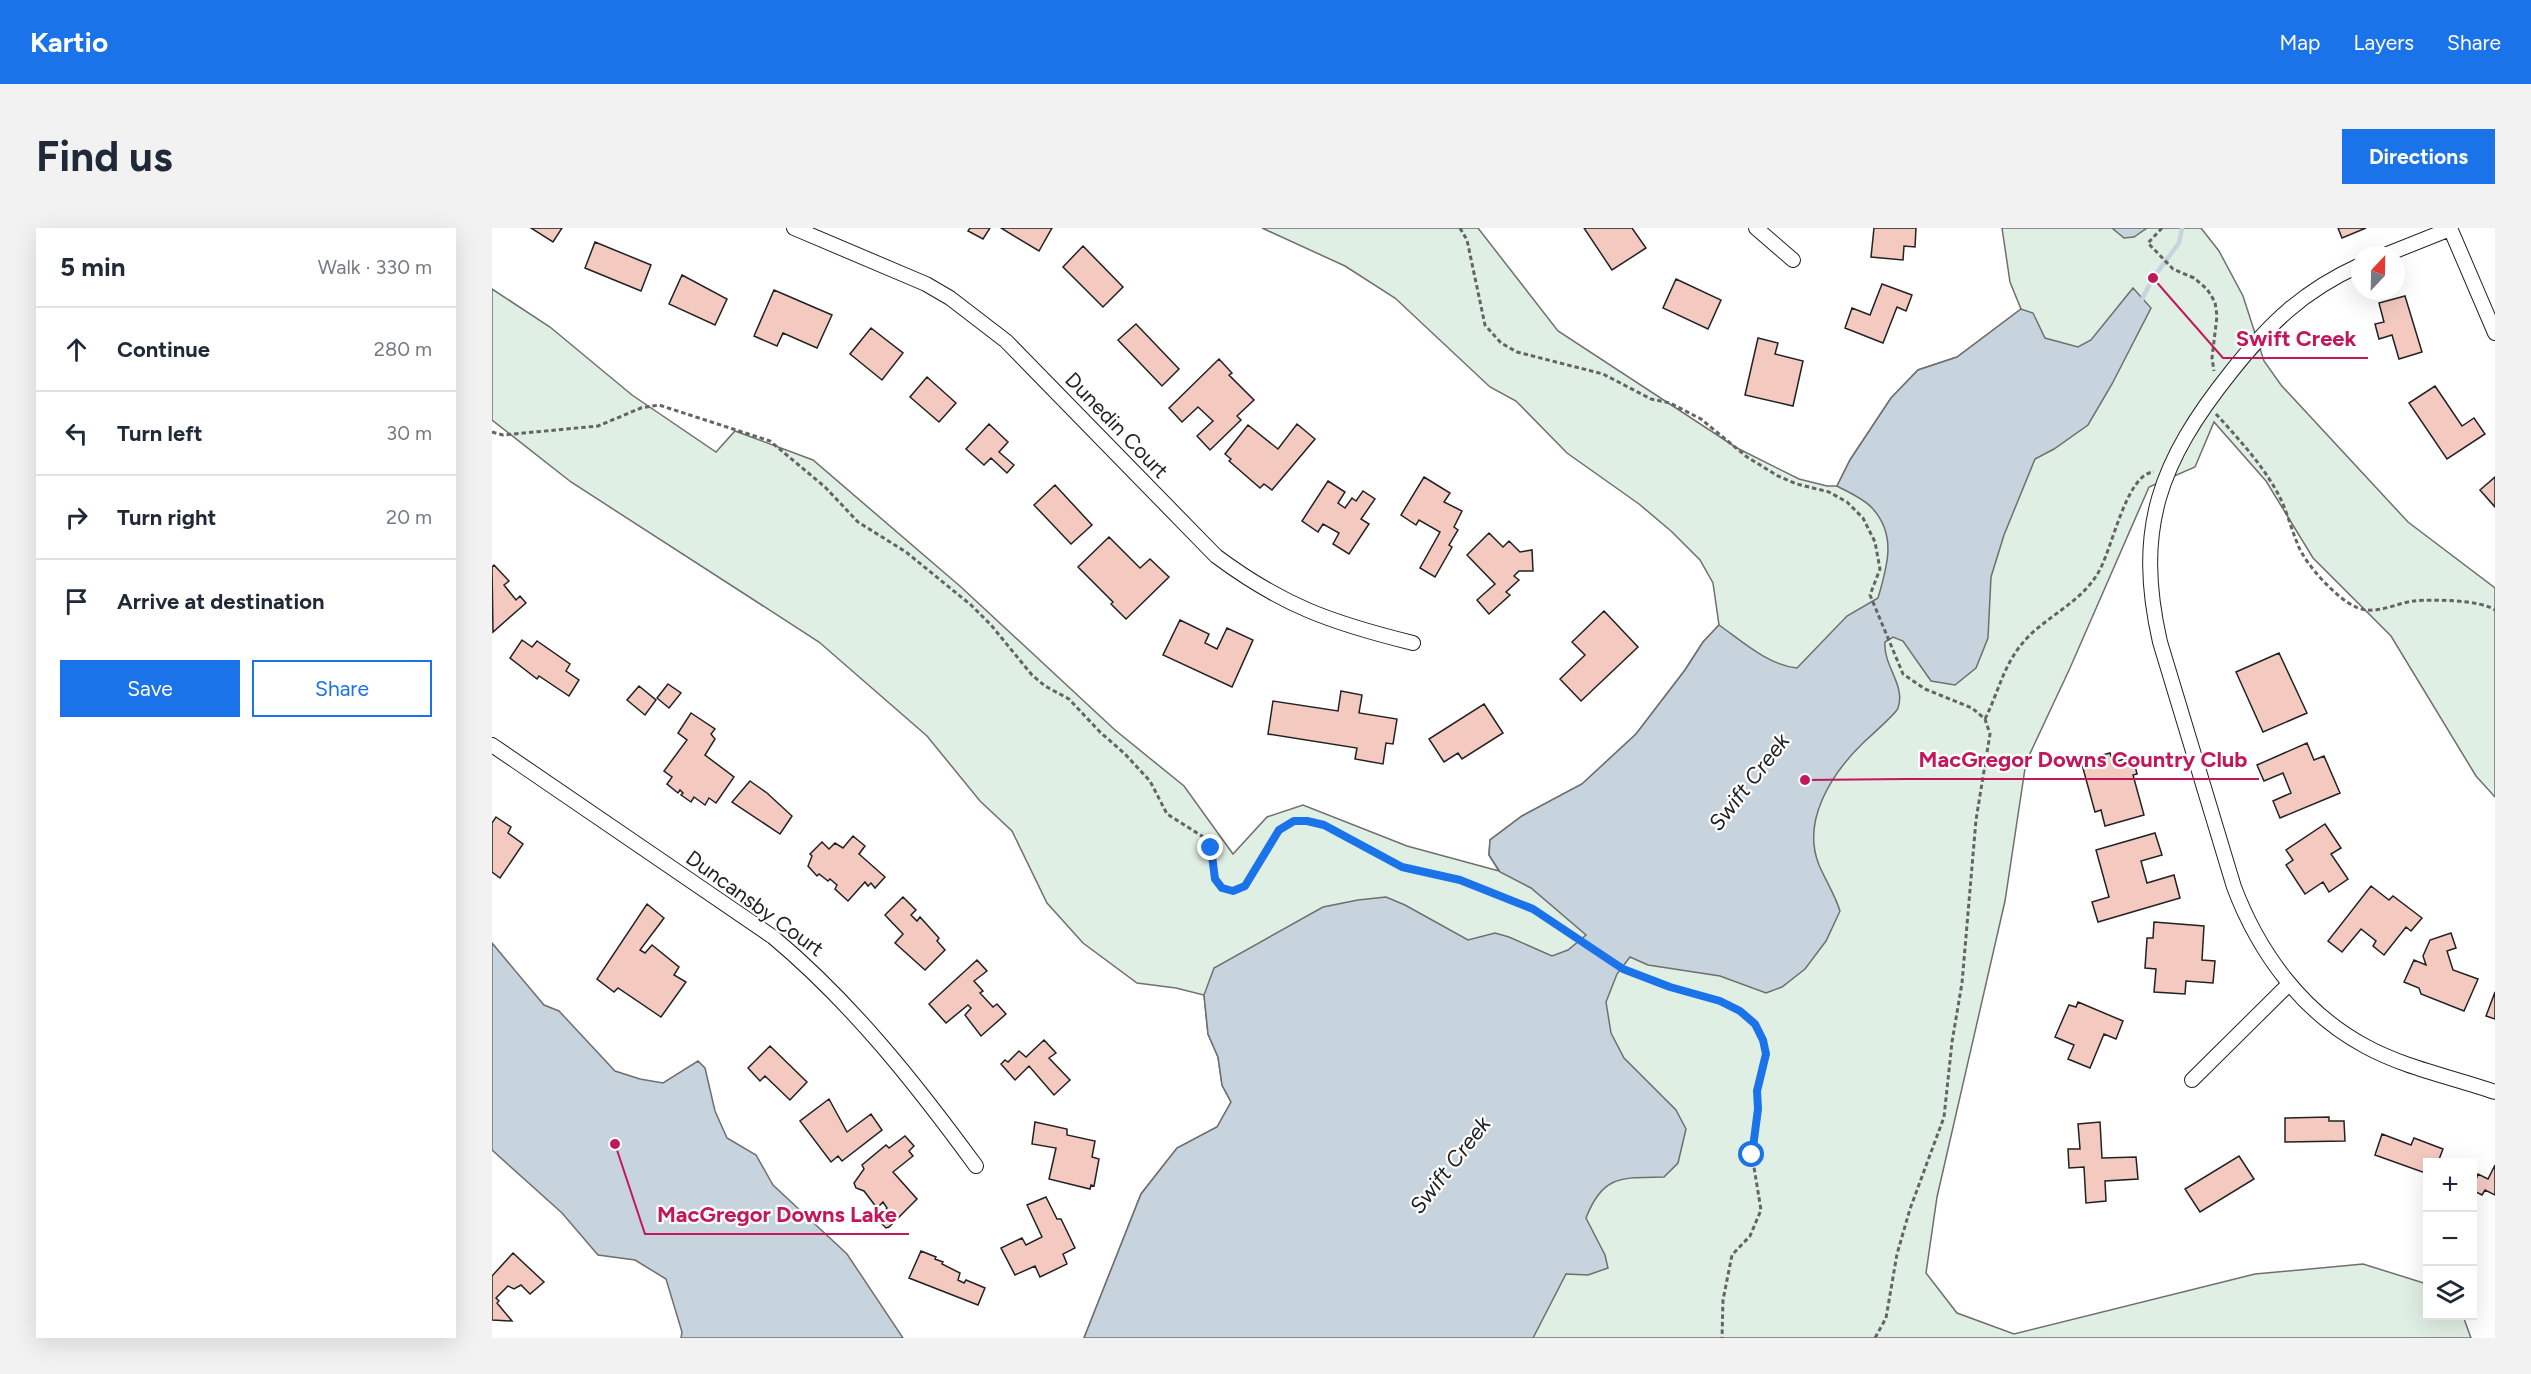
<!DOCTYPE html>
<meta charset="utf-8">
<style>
body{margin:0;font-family:Figtree,sans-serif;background:#f2f2f3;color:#1f2937}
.controls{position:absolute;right:18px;bottom:18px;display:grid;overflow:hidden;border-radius:0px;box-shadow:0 6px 24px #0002}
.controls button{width:54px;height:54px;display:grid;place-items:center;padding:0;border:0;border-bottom:2px solid #e0e1e3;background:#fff;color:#1f2937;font:30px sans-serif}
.compass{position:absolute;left:1859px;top:18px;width:54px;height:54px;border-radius:50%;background:#fff;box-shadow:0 6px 24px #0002;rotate:22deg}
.stop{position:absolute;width:18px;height:18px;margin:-14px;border:4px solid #1a73e8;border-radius:50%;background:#fff}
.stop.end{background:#1a73e8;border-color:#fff;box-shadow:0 2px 6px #0008}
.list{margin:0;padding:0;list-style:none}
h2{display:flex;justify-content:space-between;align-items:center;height:78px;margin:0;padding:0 24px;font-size:26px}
h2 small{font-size:20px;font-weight:400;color:#747a83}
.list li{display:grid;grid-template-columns:39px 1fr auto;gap:18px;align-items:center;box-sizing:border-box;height:84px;padding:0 24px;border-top:2px solid #e0e1e3}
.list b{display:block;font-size:22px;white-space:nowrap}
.list em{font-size:20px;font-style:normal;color:#747a83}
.actions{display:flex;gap:12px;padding:18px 24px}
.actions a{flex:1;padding:14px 0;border:2px solid #1a73e8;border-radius:0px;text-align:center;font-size:21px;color:#1a73e8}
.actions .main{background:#1a73e8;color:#fff}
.icon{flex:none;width:33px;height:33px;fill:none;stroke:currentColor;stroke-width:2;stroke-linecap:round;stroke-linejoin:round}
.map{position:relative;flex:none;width:2003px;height:1110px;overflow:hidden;border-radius:0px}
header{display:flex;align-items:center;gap:36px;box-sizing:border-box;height:84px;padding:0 30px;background:#1a73e8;color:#fff}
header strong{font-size:28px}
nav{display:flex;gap:33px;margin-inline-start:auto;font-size:21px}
.intro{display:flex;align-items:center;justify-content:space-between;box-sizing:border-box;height:144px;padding:0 36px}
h1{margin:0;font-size:42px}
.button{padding:15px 27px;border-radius:0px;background:#1a73e8;color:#fff;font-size:21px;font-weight:700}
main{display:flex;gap:36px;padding:0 36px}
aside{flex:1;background:#fff;border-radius:0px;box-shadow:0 6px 24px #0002}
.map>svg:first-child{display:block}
.green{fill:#e0efe3;stroke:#6f6f6f;stroke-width:1.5}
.water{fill:#c7d3dd;stroke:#6f6f6f;stroke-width:1.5}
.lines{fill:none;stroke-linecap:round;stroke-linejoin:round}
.stream{stroke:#c7d3dd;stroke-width:4.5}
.building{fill:#f3c9c0;stroke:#222;stroke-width:1.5}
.street-casing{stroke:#222;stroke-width:16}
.path{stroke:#646464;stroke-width:3;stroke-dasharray:4.5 3;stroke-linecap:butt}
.street{stroke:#fff;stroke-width:14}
.route{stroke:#1a73e8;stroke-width:8}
.labels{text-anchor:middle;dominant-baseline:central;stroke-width:4.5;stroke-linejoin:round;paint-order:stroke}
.street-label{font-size:21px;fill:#222;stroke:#fff}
.water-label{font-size:22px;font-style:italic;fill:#222;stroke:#fff}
.leader{fill:none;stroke:#c2185b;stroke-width:2}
.callout-dot{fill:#c2185b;stroke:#fff;stroke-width:2}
.callout-label{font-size:22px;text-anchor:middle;font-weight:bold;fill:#c2185b;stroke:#fff;stroke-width:4.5;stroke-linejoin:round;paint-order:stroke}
</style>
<header>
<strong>Kartio</strong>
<nav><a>Map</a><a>Layers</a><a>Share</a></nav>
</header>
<div class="intro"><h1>Find us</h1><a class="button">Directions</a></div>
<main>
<aside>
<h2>5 min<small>Walk · 330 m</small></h2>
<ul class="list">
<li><svg class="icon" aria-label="ahead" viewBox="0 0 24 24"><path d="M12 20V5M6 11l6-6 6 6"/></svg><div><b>Continue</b></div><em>280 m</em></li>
<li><svg class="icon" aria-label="left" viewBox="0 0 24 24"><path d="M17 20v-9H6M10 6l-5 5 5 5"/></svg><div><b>Turn left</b></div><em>30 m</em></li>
<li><svg class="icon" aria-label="right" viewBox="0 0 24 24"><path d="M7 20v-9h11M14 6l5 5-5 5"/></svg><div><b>Turn right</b></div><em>20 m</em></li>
<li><svg class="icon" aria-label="arrive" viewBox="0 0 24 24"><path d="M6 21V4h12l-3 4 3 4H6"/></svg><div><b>Arrive at destination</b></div></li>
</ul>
<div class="actions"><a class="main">Save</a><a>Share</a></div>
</aside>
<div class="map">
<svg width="2003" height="1110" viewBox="0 0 2003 1110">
<rect width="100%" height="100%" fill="#fff"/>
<path class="green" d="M770 0H986L1066 103 1245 220 1307 251 1335 258H1345L1358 232 1399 170 1426 142 1465 129 1529 81 1518 54 1510 0H1709L1727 23 1751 68 1772 133 1789 157 1916 294 2003 360V569L1984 548 1899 408 1821 330 1774 253 1722 194 1703 239 1657 259 1578 440 1534 534 1513 673 1445 969 1434 1045 1465 1085 1522 1106 1763 1046 1871 1036 1935 1056 1936 1088H1971L1979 1110H592L649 966 685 920 725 899 739 874 730 857 726 829 716 806 712 767 684 760 645 755 591 715 555 675 520 603 488 573 435 508 327 414 79 254 0 192V61L58 99 140 167 224 224 243 203 321 232 469 359 623 502 692 558 741 626 775 589 811 577 915 618 1007 643 997 627 998 612 1030 588 1090 556 1144 506 1193 442 1211 414 1227 397 1221 355 1208 332 1179 303 1147 276 1075 225 1024 173 998 159 903 70 853 38Z"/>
<path class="water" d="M1620 0H1655L1642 9 1632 10Z
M1641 60 1659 80 1620 156 1596 197 1562 221 1543 231 1512 307 1499 349 1496 410 1484 440 1463 457 1439 453 1411 413 1401 409 1393 414C1391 438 1414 457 1406 480 1405 485 1377 509 1371 515 1340 545 1309 593 1327 637 1334 653 1343 667 1348 683L1334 713 1313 741 1290 759 1274 765 1228 748 1156 737 1138 729 1125 746 1114 774 1119 805 1132 830 1184 882 1194 901 1186 935 1172 949C1130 950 1111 946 1094 990L1113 1027 1116 1040 1096 1047 1074 1046 1041 1110H592L649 966 685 920 725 899 739 874 730 857 726 829 716 806 712 767 722 740 831 679 866 672 894 669 913 677 976 712 1003 705 1017 709 1060 728 1076 722 1094 707 1039 660 1008 644 997 627 998 612 1030 588 1090 556 1144 506 1193 442 1211 414 1227 397C1251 414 1276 437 1305 440L1355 388 1386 370C1395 339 1405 308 1381 281 1373 271 1356 264 1345 258L1358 232 1399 170 1426 142 1465 129 1529 81 1541 85 1553 110 1586 119 1599 112Z
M0 715 52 777 67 783 123 843 148 851 171 855 206 833 213 840 223 883 235 910 264 927 281 957 355 1026 411 1110H189L190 1104 174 1051 143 1032 106 1027 70 985 0 922Z"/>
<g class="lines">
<path class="stream" d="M1648 75 1661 50 1687 15 1690 0"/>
</g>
<path class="building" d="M39 0H70L61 14Z
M478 0H498L491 11 476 3Z
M509 0H560L547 23Z
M1092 0H1140L1154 20 1120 42Z
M1382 0H1424L1423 19 1412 18 1411 32 1379 29Z
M1846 0H1874L1850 10Z
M103 14 159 37 149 63 93 40Z
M591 18 631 59 611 79 571 39Z
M190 47 235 71 223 97 177 76Z
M1184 51 1229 72 1216 101 1171 80Z
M1390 56 1420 67 1414 83 1405 79 1391 115 1353 100 1360 80 1378 87Z
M282 62 340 87 325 120 291 105 285 118 262 108Z
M1913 68 1930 124 1907 131 1900 107 1887 111 1883 96 1892 94 1887 75Z
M644 96 687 141 670 158 626 112Z
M379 100 411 125 390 152 358 126Z
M1266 110 1286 115 1283 126 1311 133 1301 178 1253 167Z
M727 131 740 145 737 147 762 172 745 188 749 192 718 222 705 208 721 193 706 179 690 194 677 180Z
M435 149 464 175 447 194 418 169Z
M1943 158 1970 198 1982 190 1993 206 1955 231 1917 175Z
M497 196 516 214 507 224 522 237 515 245 499 230 492 237 474 221Z
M805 196 823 211 780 262 772 256 768 260 737 233 739 231 733 226 756 197 786 221Z
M932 249 958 265 952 274 970 283 962 299 966 302 957 317 960 319 943 349 928 340 948 304 927 292 924 297 909 287Z
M2003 249V279L1988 262Z
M836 253 853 264 846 275 853 280 860 270 864 273 871 263 883 271 869 291 877 296 857 326 841 316 847 305 831 296 826 304 810 293Z
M563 257 600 297 579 316 542 277Z
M997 305 1011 319 1017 313 1028 324 1040 322 1041 343H1027L1022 348 1027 352 1014 364 1018 367 997 386 985 372 1003 356 975 327Z
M617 309 648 340 658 331 677 349 634 391 619 376 621 374 586 339Z
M2 337 17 353 12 357 24 372 28 368 34 375 1 404 0 339Z
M1112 383 1146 419 1089 473 1068 451 1093 427 1080 414Z
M688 392 717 406 713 415 725 421 735 400 761 412 740 459 671 427Z
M30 412 40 419 45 413 78 436 74 443 87 452 77 468 47 448 45 451 18 430Z
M1787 425 1815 485 1771 504 1744 444Z
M176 456 189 465 177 480 165 470Z
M147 458 164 472 153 487 135 472Z
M849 463 870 467 867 485 905 491 901 516 894 515 891 536 863 531 865 520 776 506 781 473 846 483Z
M992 476 1011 505 970 531 966 525 952 534 937 511Z
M199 485 223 501 219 506 223 511 213 527 242 549 224 575 217 570 213 577 202 569 199 574 189 567 191 565 188 562 186 565 175 556 180 549 172 543 195 512 186 505Z
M1815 515 1822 532 1832 528 1848 565 1788 590 1781 573 1799 565 1791 545 1772 553 1765 537Z
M1618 525 1621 534 1641 529 1645 546 1641 547 1652 587 1613 598 1609 582 1603 584 1589 533Z
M258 553 275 565 300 588 288 606 240 574Z
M4 589 19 599 16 605 31 616 8 650 0 644V595Z
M1833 596 1849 620 1839 626 1856 651 1837 664 1831 654 1813 666 1794 637 1801 632 1794 622Z
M1663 605 1670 627 1649 633 1655 655 1682 647 1688 670 1606 694 1600 674 1617 669 1604 622Z
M361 608 373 618 367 626 393 649 383 660 379 655 376 658 373 654 356 673 343 661 345 657 338 651 336 653 327 646 325 648 316 638 320 628 318 626 330 614 337 621 343 615 351 620Z
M1879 658 1897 672 1901 668 1930 690 1919 703 1914 699 1892 727 1881 718 1884 713 1869 701 1850 724 1836 713Z
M411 669 424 682 419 687 425 693 428 689 447 710 445 713 453 722 433 742 403 715 411 706 393 687Z
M155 676 172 690 148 722 153 725 160 717 187 739 182 747 194 754 169 789 126 760 122 764 105 751Z
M1662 694 1712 698 1710 732 1723 733 1721 755 1694 753 1693 766 1662 764 1664 741 1653 740 1655 710H1661Z
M1959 705 1964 720 1955 723 1961 742 1986 751 1972 783 1929 766 1927 760 1912 754 1922 732 1934 737 1931 728 1938 712Z
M485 732 495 743 482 753 491 763 488 765 501 779 505 776 514 786 489 808 473 787 479 780 476 777 454 795 437 776Z
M2003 764V791L1994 788Z
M1586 774 1631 793 1624 811 1612 806 1598 840 1576 831 1582 817 1563 809 1577 777 1584 779Z
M552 812 564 825 557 830 578 852 562 867 537 838 523 852 509 836 513 832 516 834 527 823 534 829Z
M278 818 315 854 298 872 273 848 268 853 256 840Z
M337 871 355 904 379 886 390 902 350 933 346 928 339 934 308 893Z
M1837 889V893H1852L1853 913 1793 914V890Z
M543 894 575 901V907L603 913 600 929 607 931 602 958 599 957 598 961 557 951 564 920 540 916Z
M1608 894 1610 930 1644 929 1646 951 1613 953 1614 973 1594 975 1592 939 1577 940 1576 921H1588L1586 896Z
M1890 906 1919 917 1922 910 1951 921 1946 934H1936V946L1883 927Z
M413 908 422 918 417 923 421 928 401 944 425 971 397 999 394 1000 387 993V989L395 980 391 974 385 980 372 963 364 960 362 955 372 941 370 937 394 917 397 920Z
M1747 928 1762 951 1708 984 1693 961Z
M2003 937V967L1993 962 1990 967 1980 962 1986 946 1996 951Z
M554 969 565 991H569L583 1020 571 1026 575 1036 548 1049 543 1038 523 1047 509 1020 530 1010 534 1017 550 1009 535 977Z
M429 1023 444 1029 443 1031 451 1034 450 1036 468 1045 466 1052 472 1055 474 1052 493 1060 486 1077 417 1050Z
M21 1025 52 1054 38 1066 29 1057 22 1061 16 1058 4 1070 7 1073 5 1075 20 1093 0 1092V1048Z"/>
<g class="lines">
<defs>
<path id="street" d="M302 0 434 56 458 70 514 113 724 328C791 378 840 395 921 415
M1264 0 1301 32
M1958 0 2003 105
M1893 27 1958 1
M1868 37C1811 63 1778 95 1739 144 1668 233 1642 300 1668 414L1742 659C1767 725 1810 784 1873 818 1913 840 1960 849 2003 864
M0 517 281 709C360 775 424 856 484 938
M1700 852 1797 756"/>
</defs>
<use href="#street" class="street-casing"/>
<path class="path" d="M968 0 975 12 993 97 1009 115 1025 124 1111 146 1159 171 1178 175 1209 191 1255 229 1286 248 1305 256 1337 264 1355 274 1371 290 1383 314 1388 341 1378 367 1411 446 1433 461 1480 480 1493 491 1498 506 1484 592 1470 755 1460 814 1452 889 1418 981 1405 1026 1394 1090 1383 1110
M1670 0 1656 15 1681 41 1702 50 1715 61 1723 74 1725 88 1720 130 1722 143
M1724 186C1745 209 1768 234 1784 262 1794 279 1798 298 1806 317 1813 336 1845 371 1864 379 1884 388 1903 375 1922 373 1940 371 1989 372 2003 382
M0 204 11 207 106 198 149 180 167 177 278 213 333 259 366 294 414 324 479 377 499 397 540 447 553 458 577 471 608 504 633 526 658 553 675 586 713 610 719 620 723 651 730 660 741 663 753 658 787 602 802 593H815L832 597 910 639 968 653 1041 681 1131 741 1178 759 1228 773 1249 783 1263 796 1271 811 1274 826 1265 863 1266 881 1260 927 1269 982 1258 1008 1240 1027 1231 1072 1230 1110
M1493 491C1508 461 1511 436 1535 410 1557 387 1589 374 1606 345 1620 323 1634 245 1662 244"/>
<use href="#street" class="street"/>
</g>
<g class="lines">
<path class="route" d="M719 620 723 651 730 660 741 663 753 658 787 602 802 593H815L832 597 910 639 968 652 1041 681 1131 741 1178 759 1228 773 1248 783 1263 796 1271 812 1274 826 1265 863 1266 881 1260 927"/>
</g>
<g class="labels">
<g class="street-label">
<text transform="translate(625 197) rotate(46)">Dunedin Court</text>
<text transform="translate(263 675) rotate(36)">Duncansby Court</text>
</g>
<g class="water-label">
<text transform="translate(1257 554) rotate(-52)">Swift Creek</text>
<text transform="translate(958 937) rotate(-52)">Swift Creek</text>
</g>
</g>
<path class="leader" d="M1661 50L1731 130H1876M1313 552L1414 551H1767M123 916L153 1006H417"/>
<g class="callout-dot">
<circle cx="1661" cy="50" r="6"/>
<circle cx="1313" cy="552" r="6"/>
<circle cx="123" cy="916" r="6"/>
</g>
<g class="callout-label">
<text x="1804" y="118">Swift Creek</text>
<text x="1591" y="539">MacGregor Downs Country Club</text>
<text x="285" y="994">MacGregor Downs Lake</text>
</g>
</svg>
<div class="controls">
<button>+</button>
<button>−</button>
<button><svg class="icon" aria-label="layers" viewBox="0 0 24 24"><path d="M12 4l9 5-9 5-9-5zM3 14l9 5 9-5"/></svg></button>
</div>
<svg class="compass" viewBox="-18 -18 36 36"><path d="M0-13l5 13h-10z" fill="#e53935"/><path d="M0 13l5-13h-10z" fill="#747a83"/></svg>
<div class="stop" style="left:1260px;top:927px"></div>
<div class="stop end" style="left:719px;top:620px"></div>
</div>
</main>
